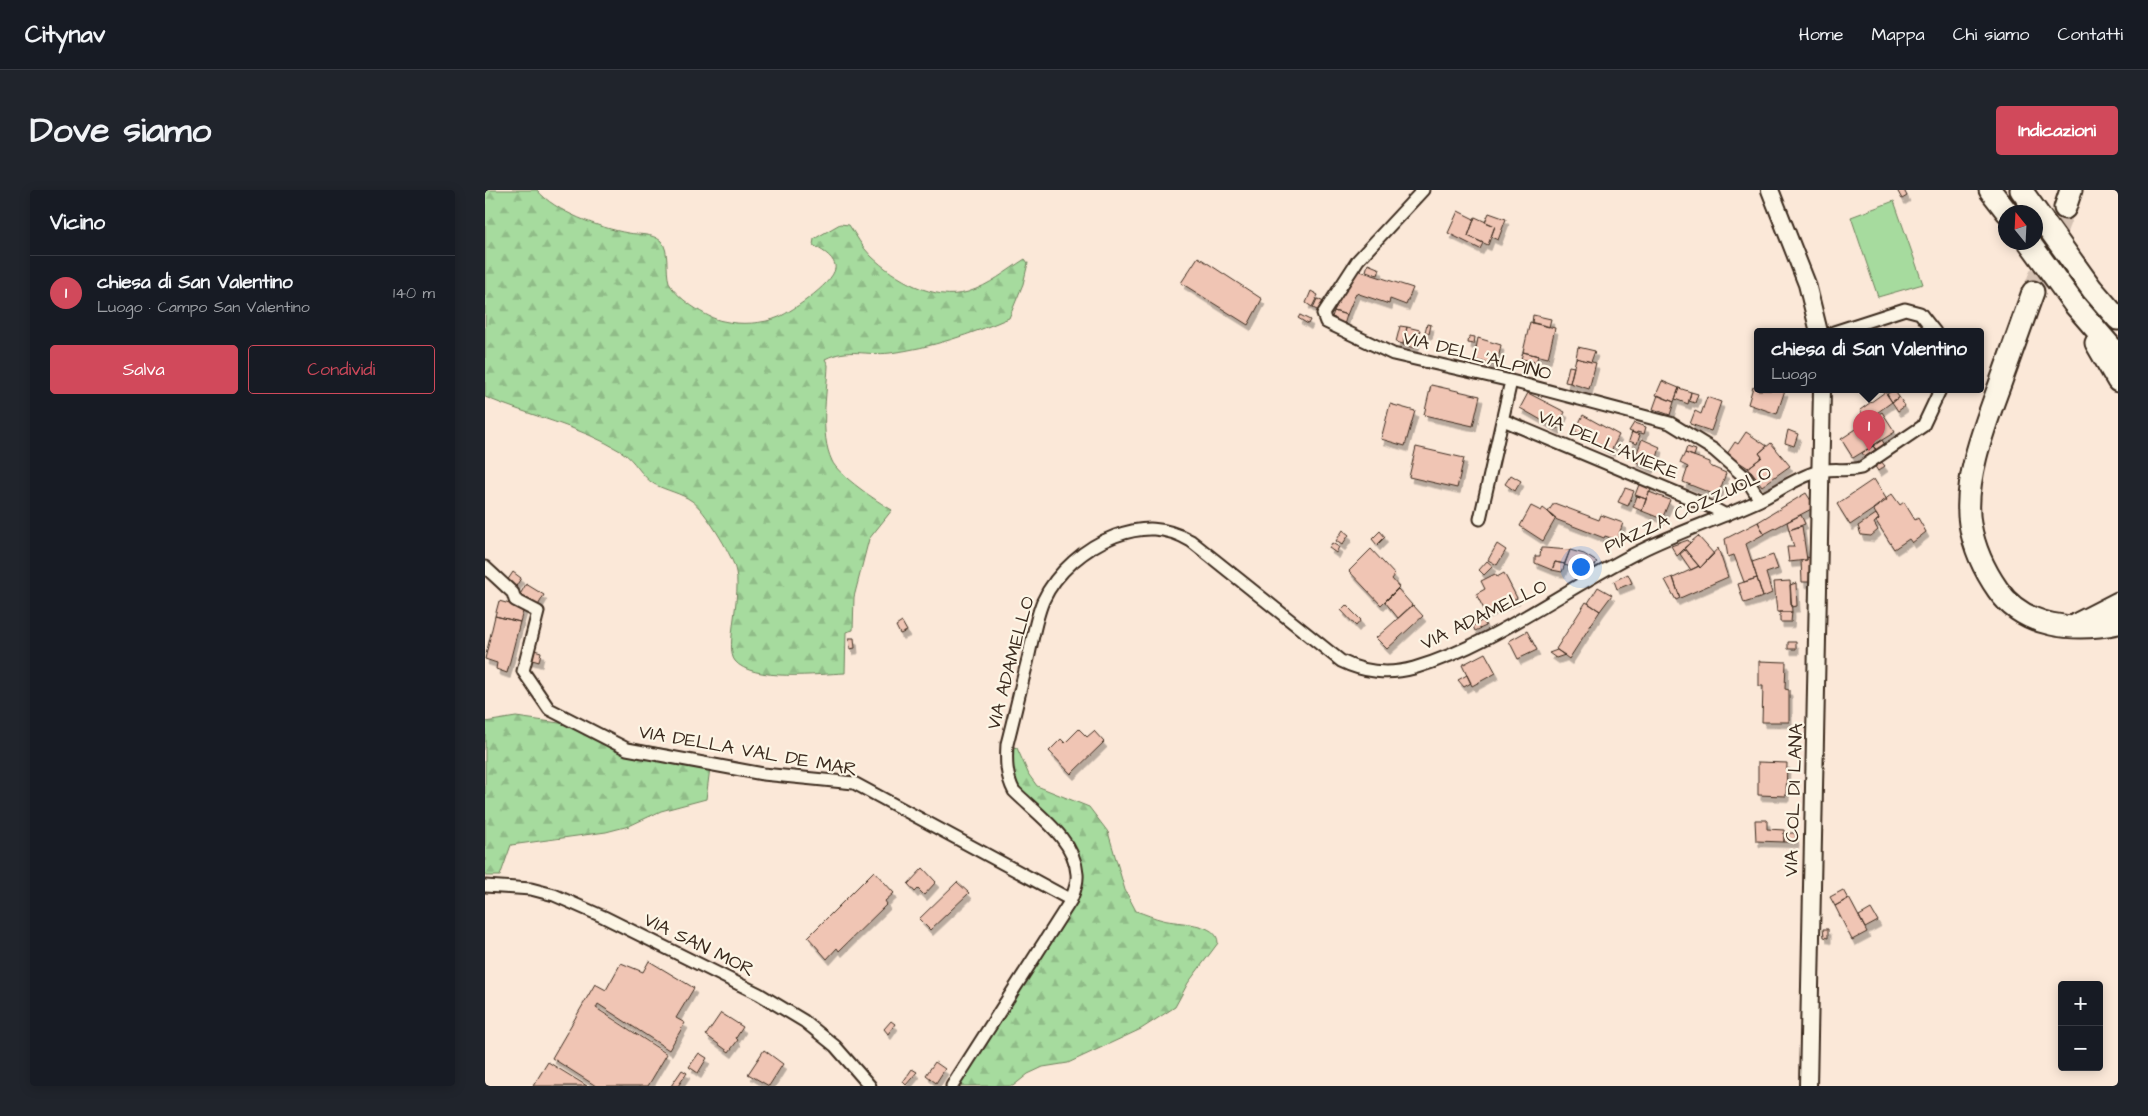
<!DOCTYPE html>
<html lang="it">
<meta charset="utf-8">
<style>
body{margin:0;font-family:"Architects Daughter",sans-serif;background:#20242c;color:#f1f3f6}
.controls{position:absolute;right:15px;bottom:15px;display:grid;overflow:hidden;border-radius:5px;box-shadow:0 2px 12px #0003}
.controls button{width:45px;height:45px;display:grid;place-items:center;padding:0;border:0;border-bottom:1px solid #363941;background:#171b24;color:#f1f3f6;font:25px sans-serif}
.compass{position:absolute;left:1513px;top:15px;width:45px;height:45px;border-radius:50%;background:#171b24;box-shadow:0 2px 12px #0003;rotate:342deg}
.you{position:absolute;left:1095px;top:376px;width:18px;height:18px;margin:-12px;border:4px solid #fff;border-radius:50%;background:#1a73e8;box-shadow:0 0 0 8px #1a73e833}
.badge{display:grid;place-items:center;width:32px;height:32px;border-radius:50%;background:#d1495b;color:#fff;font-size:16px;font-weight:700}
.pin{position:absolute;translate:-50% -41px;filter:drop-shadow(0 1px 2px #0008)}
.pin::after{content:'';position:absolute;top:26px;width:18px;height:15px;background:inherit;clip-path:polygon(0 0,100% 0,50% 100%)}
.popup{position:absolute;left:1269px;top:138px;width:230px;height:65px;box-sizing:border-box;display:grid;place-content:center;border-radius:5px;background:#171b24;filter:drop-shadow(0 1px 4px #0005);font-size:16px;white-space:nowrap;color:#9ea1a6}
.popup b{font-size:19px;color:#f1f3f6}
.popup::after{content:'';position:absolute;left:50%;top:100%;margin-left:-10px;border:10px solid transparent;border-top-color:#171b24}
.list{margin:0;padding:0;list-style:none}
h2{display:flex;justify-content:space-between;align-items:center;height:65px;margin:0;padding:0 20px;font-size:21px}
h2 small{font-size:16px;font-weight:400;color:#9ea1a6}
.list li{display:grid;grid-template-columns:32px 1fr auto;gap:15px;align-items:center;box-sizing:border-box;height:75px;padding:0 20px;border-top:1px solid #363941}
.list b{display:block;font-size:19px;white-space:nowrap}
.list p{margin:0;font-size:16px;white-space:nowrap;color:#9ea1a6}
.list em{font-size:16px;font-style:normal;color:#9ea1a6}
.actions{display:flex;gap:10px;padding:15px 20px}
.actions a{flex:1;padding:11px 0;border:1px solid #d1495b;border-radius:5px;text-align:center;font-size:18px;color:#d1495b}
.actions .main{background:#d1495b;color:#fff}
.map{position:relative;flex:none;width:1633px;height:896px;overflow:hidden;border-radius:5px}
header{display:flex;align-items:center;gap:30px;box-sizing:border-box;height:70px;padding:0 25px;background:#171b24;border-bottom:1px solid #363941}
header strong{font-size:24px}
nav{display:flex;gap:28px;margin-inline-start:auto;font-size:18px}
.intro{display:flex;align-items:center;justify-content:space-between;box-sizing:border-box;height:120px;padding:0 30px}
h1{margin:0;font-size:35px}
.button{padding:12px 22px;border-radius:5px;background:#d1495b;color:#fff;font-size:18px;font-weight:700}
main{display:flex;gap:30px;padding:0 30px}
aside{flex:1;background:#171b24;border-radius:5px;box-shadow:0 2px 12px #0003}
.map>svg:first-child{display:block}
.forest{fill:url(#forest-firs);stroke:#70825e}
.park{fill:#a6db9e;stroke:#70825e}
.building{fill:#f0c5b4;stroke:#3b2a1e;filter:url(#shadow)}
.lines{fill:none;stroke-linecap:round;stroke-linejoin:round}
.motorway-tunnel{stroke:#d5c2b3;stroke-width:21;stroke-dasharray:21 11;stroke-linecap:butt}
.minor-casing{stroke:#3b2a1e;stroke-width:15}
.secondary-casing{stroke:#3b2a1e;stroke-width:20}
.motorway-casing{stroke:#3b2a1e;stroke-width:25}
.minor{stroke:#fcf5e5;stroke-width:11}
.secondary{stroke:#fcf5e5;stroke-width:16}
.motorway{stroke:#fcf5e5;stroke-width:21}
.labels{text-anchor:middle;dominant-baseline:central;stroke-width:4.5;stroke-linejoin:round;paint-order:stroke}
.street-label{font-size:19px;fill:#3b2a1e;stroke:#fcf5e5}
</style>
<header>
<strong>Citynav</strong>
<nav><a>Home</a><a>Mappa</a><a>Chi siamo</a><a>Contatti</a></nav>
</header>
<div class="intro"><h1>Dove siamo</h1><a class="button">Indicazioni</a></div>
<main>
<aside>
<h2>Vicino<small></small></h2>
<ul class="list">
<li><span class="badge">1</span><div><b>chiesa di San Valentino</b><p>Luogo · Campo San Valentino</p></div><em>140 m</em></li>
</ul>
<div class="actions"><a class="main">Salva</a><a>Condividi</a></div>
</aside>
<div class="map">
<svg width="1633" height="896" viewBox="0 0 1633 896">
<defs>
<pattern id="forest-firs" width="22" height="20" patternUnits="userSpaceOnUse" patternTransform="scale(1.25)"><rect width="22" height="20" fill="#a6db9e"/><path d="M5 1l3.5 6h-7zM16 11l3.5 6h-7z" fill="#90bc88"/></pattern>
<filter id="shadow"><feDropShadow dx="3" dy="5.5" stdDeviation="0" flood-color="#0004"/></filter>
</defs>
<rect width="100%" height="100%" fill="#fbe8d8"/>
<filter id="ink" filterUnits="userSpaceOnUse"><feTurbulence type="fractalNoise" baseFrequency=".02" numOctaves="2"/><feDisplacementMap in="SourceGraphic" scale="10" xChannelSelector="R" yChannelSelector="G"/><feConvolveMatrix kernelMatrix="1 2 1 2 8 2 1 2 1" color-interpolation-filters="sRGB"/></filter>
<g filter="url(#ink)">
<path class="forest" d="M0 0H52C70 22 115 38 143 43 154 45 167 43 176 51 185 61 180 80 184 92 188 106 223 129 238 131 255 135 278 134 294 127 307 121 354 90 350 75 347 65 336 60 328 55L329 49 355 34 364 35C371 45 377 57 386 66 410 89 449 112 483 102 505 95 521 81 540 69L543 73 538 94 524 128C487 144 445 158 405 163 381 166 364 157 340 169L343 175C342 205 334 243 347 271 353 285 393 312 407 320L384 349 369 407 368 440 361 442 360 483C334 484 267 492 250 471 239 458 258 403 250 378 246 363 219 319 207 311 196 303 182 301 169 294 156 286 150 270 137 262 95 236 45 226 0 207Z
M31 527 103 537 145 553 187 560 225 578 221 609 176 621 144 636 121 642 26 655 15 686H0V532Z
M523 555 532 558 544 585 552 596 604 617 623 642 640 700 651 721C660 724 669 728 678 730 692 734 733 732 733 753L703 793 690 817 656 839 583 873 558 877 543 884 528 896H465L590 695 589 664 530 596Z"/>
<path class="park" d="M1409 11 1438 94 1393 107 1366 27Z"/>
<path class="building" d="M1412 0H1419L1422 6 1417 9Z
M973 21 989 29 983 46 998 53 995 59 963 43Z
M1004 23 1021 29 1013 50 1006 47 1010 36 1000 32Z
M990 27 1010 36 1003 55 983 46Z
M713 67 777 109 763 135 696 93Z
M883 74 895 79 893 85 881 81Z
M869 79 928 98 921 115 905 109 904 114 871 103 862 125 849 121Z
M826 101 833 105 827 117 821 113Z
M832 109 839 112 834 121 828 118Z
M849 121 862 125 859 135 849 132 850 128 847 127Z
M815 125 825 130 823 134 813 128Z
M1048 125 1066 129 1064 137 1047 133Z
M1045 132 1070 138 1063 168 1038 162Z
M942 134 946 135 944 144 940 142Z
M915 136 922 137 918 154 911 152Z
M922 137 935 140 930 158 918 155Z
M984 146 990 147 989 154 983 153Z
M993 148 1016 155 1012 175 989 170Z
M1093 157 1110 161 1106 172 1091 168Z
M1038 162 1053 166 1051 172 1036 169Z
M1091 168 1111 173 1104 199 1085 193Z
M1084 176 1089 177 1085 193 1080 192Z
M1177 191 1194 198 1189 212 1171 205Z
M946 195 995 206 988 236 939 225Z
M1268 197 1273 200H1300L1292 224 1263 214Z
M1194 198 1206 202 1203 214 1190 209Z
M1409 200 1414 207 1407 212 1402 204Z
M1206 202 1213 204 1210 213 1204 211Z
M1400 202 1407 212 1382 230 1375 220Z
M1043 203 1080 222 1072 239 1035 218Z
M1173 205 1189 212 1185 225 1168 219Z
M1222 207 1236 212 1226 241 1205 234 1210 221 1216 224Z
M1414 207 1420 216 1413 221 1407 212Z
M905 214 930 221 920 256 896 249Z
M1397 222 1410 242 1368 268 1356 249Z
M1098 225 1134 245 1126 261 1090 241Z
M1149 233 1161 237 1159 244 1152 242 1151 244 1144 241Z
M1303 240 1313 244 1309 256 1300 253Z
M1147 242 1155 245 1152 254 1144 251Z
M1261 242 1282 256 1274 263 1277 267 1263 278 1242 264 1250 252 1253 254Z
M1157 249 1175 257 1172 268 1169 267 1165 278 1149 271Z
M1397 250 1401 257 1392 262 1388 256Z
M1286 253 1305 276 1277 296 1263 278 1277 267 1274 263Z
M1388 256 1391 259 1380 267 1377 263Z
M931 257 979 268 972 298 924 287Z
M1202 257 1211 260 1209 266 1200 263Z
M1200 263 1225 272V276L1241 283 1233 306 1198 292 1203 277 1195 273Z
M1395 270 1400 276 1393 281 1389 275Z
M1026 285 1036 291 1030 301 1020 294Z
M1389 289 1402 310 1365 335 1352 314Z
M1155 292 1167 298 1161 309 1150 305Z
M1140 298 1149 301 1143 316 1133 312Z
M1164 302 1185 310 1177 329 1157 321Z
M1321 303 1330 317 1279 344 1273 332Z
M1407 304 1415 315 1419 312 1430 330 1433 328 1441 342 1427 353 1424 349 1409 359 1391 331 1394 329 1388 319Z
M1152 306 1161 309 1157 321 1148 317Z
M1069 313 1114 330 1116 325 1138 333 1132 350 1120 346 1119 348 1070 329 1063 322Z
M1046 316 1056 321 1058 318 1071 328 1058 351 1035 336Z
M1391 324 1394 329 1389 333 1393 340 1386 346 1376 345 1373 336Z
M1316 325 1320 334 1304 340 1302 332Z
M1273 332 1279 344 1261 354 1272 388 1259 392 1249 365 1243 367 1240 349Z
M1317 336 1322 370 1304 372 1302 357H1309L1304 340Z
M858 340 864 345 857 355 851 351Z
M895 341 900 347 892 355 887 349Z
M1213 346 1229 364 1215 378 1199 358Z
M1203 350 1205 353 1192 366 1186 356Z
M847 353 854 357 851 363 844 358Z
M1012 354 1021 360 1012 375 1003 370Z
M1056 358H1059L1085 360 1080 374 1070 372 1067 380 1050 373V366H1055Z
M1233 358 1243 387 1195 408 1188 388 1214 376 1215 378Z
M886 359 910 385 907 389 914 397 896 415 864 381Z
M1085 360 1099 364 1112 372 1103 386 1091 378 1079 375Z
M1200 360 1214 376 1206 380 1195 364Z
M1288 365 1293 379 1281 383 1287 403 1278 407 1267 372Z
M1322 367 1327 369 1328 392H1317L1316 370H1322Z
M1002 371 1008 376 999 385 994 380Z
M1070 372 1080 374 1077 382 1067 380Z
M28 382 36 388 30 398 22 391Z
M1019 383 1032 408 1001 423 991 404 1000 399 996 391 1010 384 1012 387Z
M1143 384 1147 393 1132 399 1129 391Z
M1188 387 1195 408 1191 410 1180 390Z
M1272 388 1278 407 1259 413 1253 394Z
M1305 391 1307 422H1292L1289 392Z
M1311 393 1312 416 1306 417 1305 395Z
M41 394 59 405 51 419 33 408Z
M1113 397 1127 405 1115 421 1103 413Z
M913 399 927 415 913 428 900 412Z
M14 411 39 418 35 432 10 426Z
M1101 412 1115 421 1084 469 1071 459Z
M861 415 876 430 871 436 856 420Z
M928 415 938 426 902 459 891 448Z
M1295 422H1307L1306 432H1295Z
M10 426 35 432 22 483 11 479 12 473 0 469Z
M998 430 1001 436 990 441 988 436Z
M417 432 422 441 415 444 411 436Z
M1042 441 1052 460 1033 469 1024 451Z
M364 448H369L370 458 365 459Z
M1303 452H1311V459H1303Z
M46 459 56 462 54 472 44 469Z
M1072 460 1080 465 1071 468 1064 463Z
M1000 463 1011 483 987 496 977 475Z
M1274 471 1301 472 1300 499 1304 500V532H1277L1278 496H1274Z
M982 485 986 493 979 497 973 490Z
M594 539 602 547 609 541 619 552 586 584 564 561 576 549 580 553Z
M1273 572 1302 573 1301 606 1273 605Z
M1270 630H1282V639L1299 640V652L1271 651Z
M1299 643H1310L1311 652H1299Z
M438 678 451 692 439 705 433 699 430 702 423 694Z
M389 681 409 703 400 711 402 714 354 761 352 758 342 769 323 747Z
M472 692 484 703 445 740 434 729Z
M1358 700 1363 709 1350 716 1345 707Z
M1364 708 1382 742 1367 750 1350 716Z
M1386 719 1393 731 1380 738 1374 726Z
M1338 739H1343V748L1339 747Z
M164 771 209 798 191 828 200 833 184 860 113 814 111 818 182 864 163 896H111L67 868 110 794 121 800 136 773 158 782Z
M236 823 258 837 251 848 253 850 244 862 221 845Z
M406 831 410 834 403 844 399 839Z
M279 860 298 874 284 896 263 884Z
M214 863 222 868 213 883 204 877Z
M63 872 102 896H48Z
M450 872 460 879 451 893 441 885Z
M427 879 432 882 421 895 418 892Z
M197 880 202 883 193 896H186Z"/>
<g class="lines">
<path class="motorway-tunnel" d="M1548 102 1580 18"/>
<defs>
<path id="minor" d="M938 0 873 70 838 124 841 132 908 164 1026 191 1185 233 1229 260 1261 288 1275 310
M1349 142 1420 119 1435 123 1450 142
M1018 230 1228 318 1241 325
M995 329 1026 191
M0 377 28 403 30 410 53 422 38 481 64 519 142 559 278 584 369 593 586 710
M0 696 46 699 69 705 119 727 274 804 319 831 350 856 385 896
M467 896 586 710C589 702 593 693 592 684 590 649 552 624 529 601 521 586 521 571 522 554 529 527 535 500 542 473 547 453 550 430 558 411 571 382 601 357 630 346 658 336 680 336 706 351L856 471C878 482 904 485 929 478 1008 455 1081 398 1155 361 1193 342 1234 329 1273 311 1292 302 1311 288 1331 282 1345 277 1361 282 1376 278L1438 236 1455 200"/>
<path id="secondary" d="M1285 0 1322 94 1334 142
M1323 896 1337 200"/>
<path id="motorway" d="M1505 0 1522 22
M1536 0 1607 99 1633 129
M1580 18 1586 0
M1544 52 1589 114 1633 165
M1548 102C1537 133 1526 164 1515 194 1500 235 1478 291 1485 334 1489 358 1499 380 1513 400 1539 438 1590 442 1633 433
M1611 153 1633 191
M1594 433 1633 413"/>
</defs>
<use href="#minor" class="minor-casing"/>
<use href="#secondary" class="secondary-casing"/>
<use href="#motorway" class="motorway-casing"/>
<use href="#minor" class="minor"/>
<use href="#secondary" class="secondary"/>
<use href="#motorway" class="motorway"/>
</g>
</g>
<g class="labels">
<g class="street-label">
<text transform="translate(992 166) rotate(14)">VIA DELL'ALPINO</text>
<text transform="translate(1123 255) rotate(23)">VIA DELL'AVIERE</text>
<text transform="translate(1203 320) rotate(-25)">PIAZZA COZZUOLO</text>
<text transform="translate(999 425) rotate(-26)">VIA ADAMELLO</text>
<text transform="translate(526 473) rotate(-75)">VIA ADAMELLO</text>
<text transform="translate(263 561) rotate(10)">VIA DELLA VAL DE MAR</text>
<text transform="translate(1309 610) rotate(-88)">VIA COL DI LANA</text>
<text transform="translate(214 755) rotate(26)">VIA SAN MOR</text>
</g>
</g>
</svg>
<div class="controls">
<button>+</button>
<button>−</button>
</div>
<svg class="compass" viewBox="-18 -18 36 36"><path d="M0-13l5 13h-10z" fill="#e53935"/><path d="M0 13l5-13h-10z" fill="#9ea1a6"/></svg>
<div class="you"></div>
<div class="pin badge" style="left:1384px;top:261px">1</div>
<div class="popup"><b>chiesa di San Valentino</b>Luogo</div>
</div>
</main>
